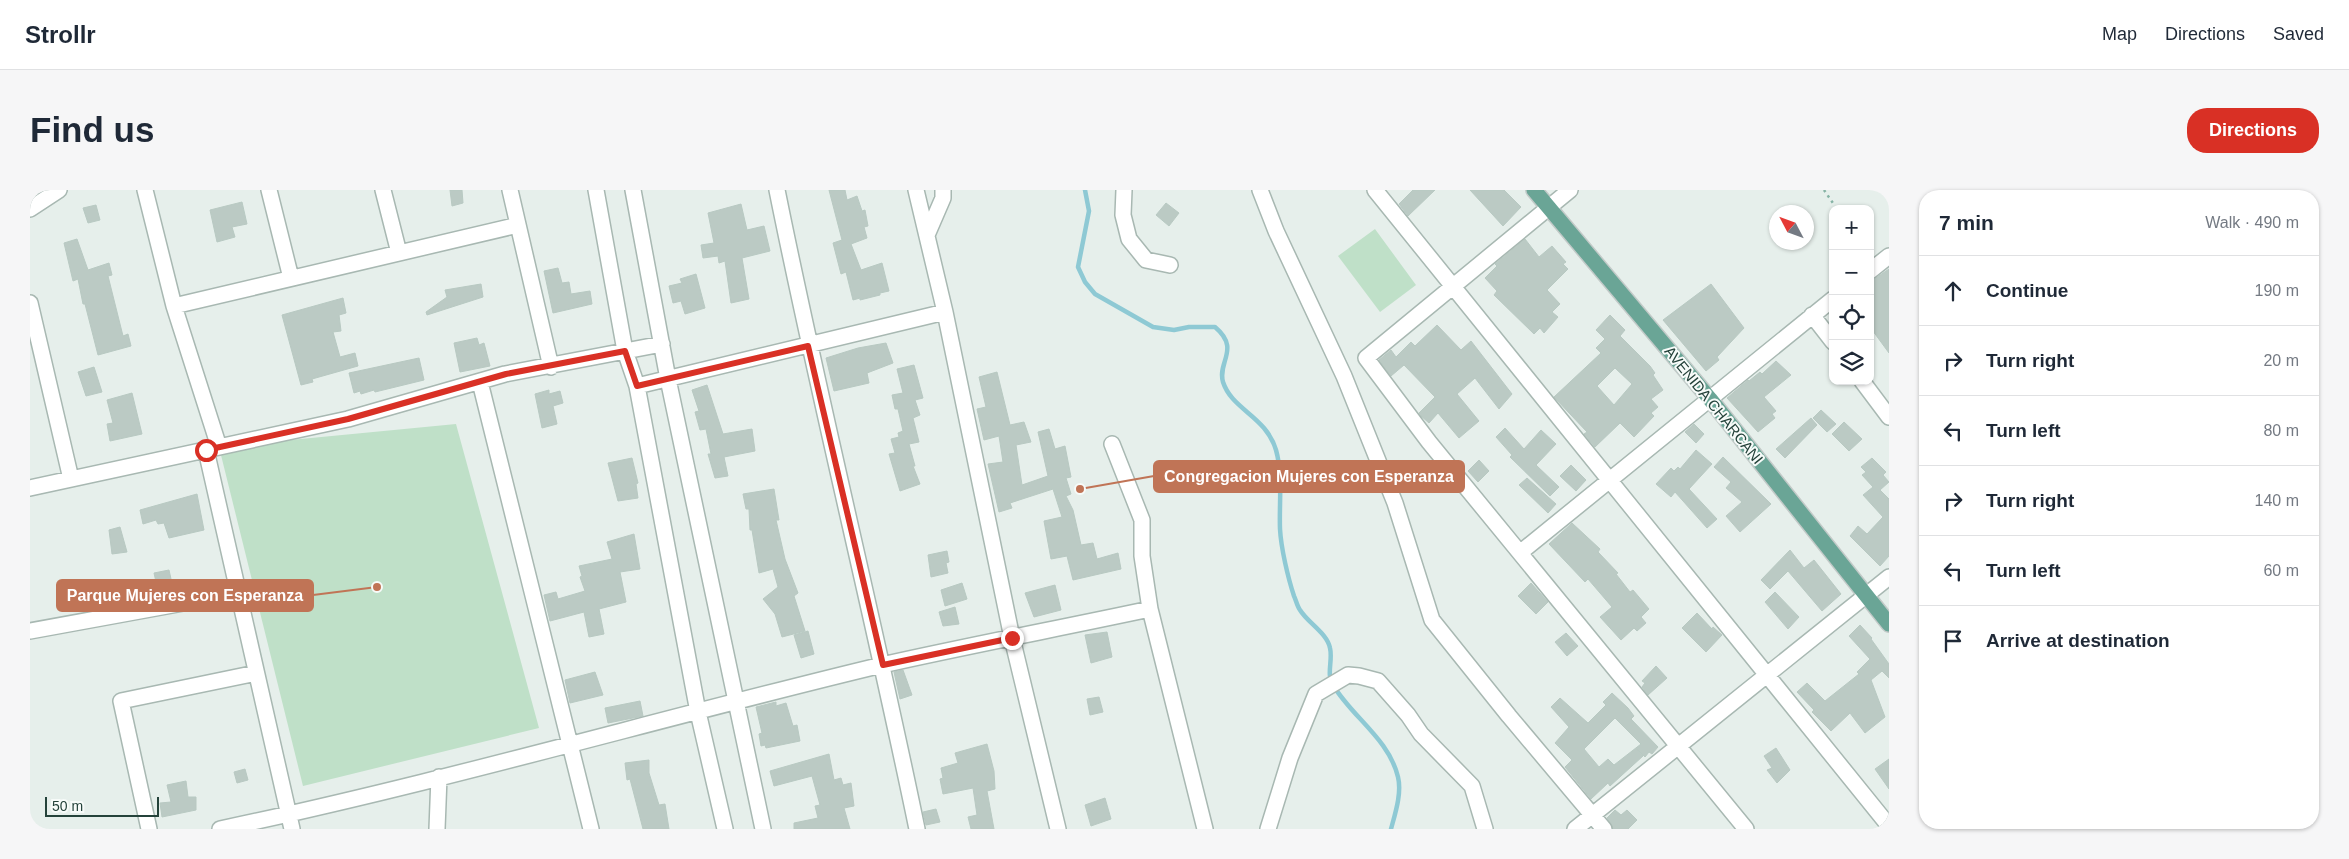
<!DOCTYPE html>
<meta charset="utf-8">
<style>
body{margin:0;font-family:Arial,sans-serif;background:#f6f6f7;color:#1f2937}
.controls{position:absolute;right:15px;top:15px;display:grid;overflow:hidden;border-radius:10px;box-shadow:0 1px 4px #0004}
.controls button{width:45px;height:45px;display:grid;place-items:center;padding:0;border:0;border-bottom:1px solid #e0e1e3;background:#fff;color:#1f2937;font:25px sans-serif}
.compass{position:absolute;left:1739px;top:15px;width:45px;height:45px;border-radius:50%;background:#fff;box-shadow:0 1px 4px #0004;rotate:311deg}
.scale{position:absolute;left:15px;bottom:12px;width:114px;box-sizing:border-box;padding-left:5px;border:2px solid #24423a;border-top:0;font-size:14px;line-height:18px;white-space:nowrap;color:#24423a;-webkit-text-stroke:4px #f7fbf9;paint-order:stroke}
.stop{position:absolute;width:15px;height:15px;margin:-11px;border:4px solid #d93025;border-radius:50%;background:#fff}
.stop.end{background:#d93025;border-color:#fff;box-shadow:0 1px 5px #0008}
.list{margin:0;padding:0;list-style:none}
h2{display:flex;justify-content:space-between;align-items:center;height:65px;margin:0;padding:0 20px;font-size:21px}
h2 small{font-size:16px;font-weight:400;color:#747a83}
.list li{display:grid;grid-template-columns:32px 1fr auto;gap:15px;align-items:center;box-sizing:border-box;height:70px;padding:0 20px;border-top:1px solid #e0e1e3}
.list b{display:block;font-size:19px;white-space:nowrap}
.list em{font-size:16px;font-style:normal;color:#747a83}
.icon{flex:none;width:28px;height:28px;fill:none;stroke:currentColor;stroke-width:2;stroke-linecap:round;stroke-linejoin:round}
.map{position:relative;flex:none;width:1859px;height:639px;overflow:hidden;border-radius:20px}
header{display:flex;align-items:center;gap:30px;box-sizing:border-box;height:70px;padding:0 25px;background:#fff;border-bottom:1px solid #e0e1e3}
header strong{font-size:24px}
nav{display:flex;gap:28px;margin-inline-start:auto;font-size:18px}
.intro{display:flex;align-items:center;justify-content:space-between;box-sizing:border-box;height:120px;padding:0 30px}
h1{margin:0;font-size:35px}
.button{padding:12px 22px;border-radius:20px;background:#d93025;color:#fff;font-size:18px;font-weight:700}
main{display:flex;gap:30px;padding:0 30px}
aside{flex:1;background:#fff;border-radius:20px;box-shadow:0 1px 4px #0004}
.map>svg:first-child{display:block}
.green{fill:#bfe0c8}
.lines{fill:none;stroke-linecap:round;stroke-linejoin:round}
.stream{stroke:#8ec9d4;stroke-width:4.5}
.building{fill:#bbcac4;stroke:#b8c9c2;fill-rule:evenodd}
.minor-casing{stroke:#a8b8b2;stroke-width:18}
.major-casing{stroke:#c2cac8;stroke-width:18}
.path{stroke:#86b3a5;stroke-width:2.5;stroke-dasharray:2.5 4;stroke-linecap:butt}
.minor{stroke:#fff;stroke-width:15}
.major{stroke:#6aa596;stroke-width:15}
.route{stroke:#d93025;stroke-width:6}
.labels{text-anchor:middle;dominant-baseline:central;stroke-width:4;stroke-linejoin:round;paint-order:stroke}
.street-label{font-size:15px;fill:#24423a;stroke:#f7fbf9}
.leader{fill:none;stroke:#c07456;stroke-width:2}
.callout-dot{fill:#c07456;stroke:#f7fbf9;stroke-width:2}
.callout{fill:#c07456;stroke:#c07456;stroke-width:2}
.callout-label{font-size:16px;text-anchor:middle;font-weight:bold;fill:#fff}
</style>
<header>
<strong>Strollr</strong>
<nav><a>Map</a><a>Directions</a><a>Saved</a></nav>
</header>
<div class="intro"><h1>Find us</h1><a class="button">Directions</a></div>
<main>
<div class="map">
<svg width="1859" height="639" viewBox="0 0 1859 639">
<rect width="100%" height="100%" fill="#e6efeb"/>
<path class="green" d="M1345 39 1386 95 1350 122 1308 66Z
M426 234 509 538 273 596 189 257Z"/>
<g class="lines">
<path class="stream" d="M1055 0 1059 21 1048 77 1055 92 1065 104 1123 137 1144 140 1159 137H1185C1211 159 1187 172 1193 192 1202 220 1236 226 1246 260 1253 285 1249 313 1250 339 1251 358 1258 388 1264 406 1266 410 1267 416 1270 420 1278 433 1297 443 1300 458 1303 470 1296 485 1303 495 1322 527 1359 549 1368 587 1372 603 1365 624 1361 639"/>
</g>
<path class="building" d="M420 0H432L433 13 422 16Z
M799 0H815L817 10 827 6 832 21 835 20 838 36 834 37 837 48 821 54 831 80 852 73 859 101 850 103V105L830 110V108L823 110 816 82 811 84 803 53 812 50Z
M1383 0H1405L1378 26 1369 14Z
M1440 0H1474L1491 17 1473 36Z
M212 12 217 34 202 37 205 47 187 52 180 20Z
M1136 13 1149 23 1139 36 1126 25Z
M711 14 717 40 734 36 740 61 712 68 719 109 701 113 695 71 689 73 688 66 673 68 671 55 684 53 678 23Z
M66 15 70 30 58 33 53 18Z
M47 49 58 80 79 73 82 85 78 86 93 146 98 144 101 156 68 165 55 114H53L48 89 43 91 34 53Z
M1495 49 1509 67 1522 56 1536 72 1533 74 1538 79 1517 100 1530 114 1522 122 1528 127 1514 143 1510 138 1504 144 1464 105 1467 101 1455 88 1467 76 1465 74Z
M528 78 532 93 539 92 541 104 560 101 562 114 523 123 514 81Z
M1859 79V163L1840 137V92Z
M666 84 675 118 655 124 651 111 643 113 639 96 652 93 650 89Z
M451 94 453 107 397 125 396 122 417 107 415 100Z
M1681 94 1714 138 1687 167 1689 170 1676 181 1633 130Z
M313 108 316 123 309 125 311 141 303 142 310 167 325 163 328 176 282 189 283 192 271 195 252 125Z
M1580 125 1595 140 1590 146 1620 176 1625 183 1623 185 1633 200 1621 209 1628 217 1621 223 1624 226 1604 247 1590 233 1565 257 1554 244 1557 242 1524 207 1571 163 1566 158 1575 149 1566 140ZM1585 178 1602 194 1584 215 1567 196Z
M1407 135 1431 160 1441 151 1482 204 1469 219 1445 188 1427 204 1449 231 1429 248 1408 223 1399 233 1391 226 1389 223 1405 207 1374 175 1361 186 1349 170 1361 160 1366 167 1381 152 1385 156Z
M447 148 449 155 454 153 460 176 430 182 424 153Z
M856 153 863 173 837 183 839 193 804 201 796 168 828 158Z
M389 168 394 190 345 202 344 200 331 204 330 201 324 203 319 183Z
M1746 171 1761 185 1734 207 1746 221 1742 224 1745 228 1728 242 1697 208 1718 190 1719 191 1730 182 1732 184Z
M884 175 893 208 885 210 890 225 883 228 889 252 879 254 885 276H883L890 294 870 301 859 264 865 263 861 249 869 247 868 243 873 241 868 219H865L862 205 873 203 867 179Z
M64 177 72 202 56 206 48 182Z
M967 182 980 235 994 232 1001 252 986 255 992 295 1018 286 1008 242 1019 239 1025 259 1035 256 1041 287 1036 288 1041 304 1036 306 1043 320 1051 355 1063 353 1067 369 1088 363 1091 379 1043 390 1037 366 1021 369 1014 331 1032 327 1023 299 980 313 982 318 969 322 958 274 973 272 969 246 954 250 947 219 956 217 949 187Z
M677 195 693 244 722 239 725 261 694 267 698 286 685 288 678 264H681L676 239 670 240 665 222 669 221 662 200Z
M519 200V204L530 201 533 213 523 216 527 234 512 238 505 204Z
M102 203 112 244 80 251 77 234 83 233 77 210Z
M1791 220 1806 234 1797 242 1783 228Z
M1781 228 1787 235 1755 268 1746 259Z
M1814 232 1832 249 1819 261 1802 244Z
M1664 234 1674 244 1666 253 1655 242Z
M1475 238 1494 259 1511 240 1526 254 1506 275 1529 297 1520 306 1480 267 1482 265 1466 247Z
M1666 260 1682 274 1659 299 1687 329 1677 338 1645 302 1641 307 1626 294 1641 278 1644 281 1648 277 1650 279Z
M1693 267 1741 314 1710 342 1696 326 1712 312 1696 298 1701 292 1684 277Z
M602 268 608 293 606 294 608 308 588 311 578 273Z
M1842 268 1856 282 1853 285 1859 292 1850 300 1859 309V366L1850 376 1820 346 1828 336 1837 344 1853 327 1833 305 1843 297 1832 285 1836 282 1831 277Z
M1449 270 1459 281 1448 292 1438 281Z
M1541 275 1556 290 1546 301 1530 286Z
M1497 288 1526 314 1518 323 1489 295Z
M744 299 749 330H746L755 369 768 403 764 406 775 441 752 447 745 424 733 409 748 397 743 379 729 383 722 340H720L719 319H716L713 304Z
M167 304 174 340 139 348 134 333 128 334 126 330 113 334 110 320Z
M1542 333 1570 359 1568 362 1588 383 1586 384 1600 402 1603 400 1619 419 1611 427 1616 433 1607 441 1604 438 1591 450 1570 427 1582 417 1558 389 1555 392 1519 354Z
M90 337 97 362 82 364 79 340Z
M604 344 610 379 590 382 596 412 569 419 574 444 559 447 554 422 520 431 514 405 526 402 528 409 555 401 550 387 552 386 549 376 582 369 577 352Z
M1760 360 1774 378 1784 370 1811 404 1792 421 1758 381 1740 399 1731 390Z
M917 361 919 372 916 373 918 383 901 387 898 365Z
M139 380 143 398 128 401 124 383Z
M932 393 937 409 915 416 911 400Z
M1501 393 1518 412 1506 424 1488 406Z
M1025 395 1031 420 1004 427 995 403Z
M1745 402 1769 427 1758 439 1735 412Z
M925 417 929 434 913 436 909 422Z
M1667 423 1682 439 1683 437 1692 445 1676 462 1652 438Z
M1830 435 1842 448 1841 449 1859 474V488L1852 481 1841 490 1855 527 1835 543 1820 523 1801 541 1782 522 1784 520 1767 502 1777 493 1795 511 1829 484 1827 482 1840 469 1819 446Z
M778 441 784 464 771 468 764 445Z
M1077 442 1082 467 1061 473 1055 445Z
M1536 443 1548 456 1537 466 1525 452Z
M1626 476 1637 488 1618 505 1612 497 1615 493 1612 491Z
M873 480 882 505 870 509 864 482Z
M565 482 573 505 540 513 535 490Z
M1582 503 1598 518 1604 526 1601 529 1628 557 1622 564 1619 562 1615 567 1607 559 1613 566 1580 596 1578 593 1561 609 1535 577 1542 570 1525 553 1539 537 1521 517 1530 508 1558 533 1576 515 1573 512ZM1585 528 1611 554 1584 575 1578 569 1569 577 1554 559Z
M1069 507 1073 522 1060 525 1057 509Z
M610 511 613 526 578 533 575 518Z
M746 512V516L756 513 763 536 767 535 770 551 736 558 735 555 731 556 729 544 732 543 726 517Z
M957 554 964 581 965 599 957 601 964 639H941L938 627 947 625 943 598 913 604 910 589 913 588 911 578 928 573 925 563Z
M1746 558 1760 580 1747 593 1737 580 1742 578 1734 566Z
M799 564 804 590 811 588 813 595 821 593 824 616 814 618 820 639H764V633L788 628 785 616 790 615 782 586 744 596 740 581Z
M1859 569V599L1845 579Z
M619 570V583L629 615 635 614 639 639H613L600 589 597 590 595 573Z
M215 579 218 590 207 593 204 582Z
M156 591 158 607H166V620L132 627 130 613 141 612 137 595Z
M1075 608 1081 629 1061 636 1055 615Z
M906 619 910 632 896 635 893 622Z
M1585 620 1591 625 1597 620 1607 630 1598 639H1583L1577 628Z"/>
<g class="lines">
<defs>
<path id="minor" d="M115 0 144 116 189 257
M239 0 261 88
M353 0 369 63
M480 0 521 177
M566 0 595 161 607 196 668 522 695 639
M603 0 638 189 733 639
M747 0C790 214 843 425 887 639
M886 0 915 122 982 448 1028 639
M1094 0 1093 25 1099 49 1116 70 1140 75
M1230 0 1246 41 1314 186 1365 313 1402 430 1479 526 1574 639
M1345 0 1859 636
M1540 0 1336 168 1399 252 1716 639
M0 19 29 0
M897 45 913 8V0
M1840 81 1859 66
M0 113 41 289
M144 116 488 35
M1782 125 1803 152
M1832 191 1859 227
M450 192 561 639
M607 196 915 122
M1082 254 1112 330V366L1120 419 1175 639
M176 260 262 639
M0 298 318 229 475 184 632 154
M1491 362 1803 109
M0 441 208 403
M119 639 91 511 226 483
M190 639C413 592 631 528 852 475 941 455 1031 438 1120 419
M407 639 409 587
M1238 639 1260 568 1286 504 1318 485 1329 486 1348 491 1378 525 1391 544 1442 596 1455 639
M1545 639 1859 387"/>
<path id="major" d="M1504 0 1680 209 1859 434"/>
</defs>
<use href="#minor" class="minor-casing"/>
<use href="#major" class="major-casing"/>
<path class="path" d="M1794 0 1807 19"/>
<use href="#minor" class="minor"/>
<use href="#major" class="major"/>
</g>
<g class="lines">
<path class="route" d="M176 260 318 229 476 184 595 161 607 196 778 156 853 475 982 448"/>
</g>
<g class="labels">
<g class="street-label">
<text transform="translate(1684 215) rotate(51)">AVENIDA CHARCANI</text>
</g>
</g>
<path class="leader" d="M1050 299L1124 286M347 397L283 405"/>
<g class="callout-dot">
<circle cx="1050" cy="299" r="5"/>
<circle cx="347" cy="397" r="5"/>
</g>
<g class="callout">
<rect x="1124" y="271" width="310" height="31" rx="5"/>
<rect x="27" y="390" width="256" height="31" rx="5"/>
</g>
<g class="callout-label">
<text x="1279" y="292">Congregacion Mujeres con Esperanza</text>
<text x="155" y="411">Parque Mujeres con Esperanza</text>
</g>
</svg>
<div class="controls">
<button>+</button>
<button>−</button>
<button><svg class="icon" aria-label="locate" viewBox="0 0 24 24"><circle cx="12" cy="12" r="6"/><path d="M12 2v4M12 18v4M2 12h4M18 12h4"/></svg></button>
<button><svg class="icon" aria-label="layers" viewBox="0 0 24 24"><path d="M12 4l9 5-9 5-9-5zM3 14l9 5 9-5"/></svg></button>
</div>
<svg class="compass" viewBox="-18 -18 36 36"><path d="M0-13l5 13h-10z" fill="#e53935"/><path d="M0 13l5-13h-10z" fill="#747a83"/></svg>
<div class="scale">50 m</div>
<div class="stop" style="left:176px;top:260px"></div>
<div class="stop end" style="left:982px;top:448px"></div>
</div>
<aside>
<h2>7 min<small>Walk · 490 m</small></h2>
<ul class="list">
<li><svg class="icon" aria-label="ahead" viewBox="0 0 24 24"><path d="M12 20V5M6 11l6-6 6 6"/></svg><div><b>Continue</b></div><em>190 m</em></li>
<li><svg class="icon" aria-label="right" viewBox="0 0 24 24"><path d="M7 20v-9h11M14 6l5 5-5 5"/></svg><div><b>Turn right</b></div><em>20 m</em></li>
<li><svg class="icon" aria-label="left" viewBox="0 0 24 24"><path d="M17 20v-9H6M10 6l-5 5 5 5"/></svg><div><b>Turn left</b></div><em>80 m</em></li>
<li><svg class="icon" aria-label="right" viewBox="0 0 24 24"><path d="M7 20v-9h11M14 6l5 5-5 5"/></svg><div><b>Turn right</b></div><em>140 m</em></li>
<li><svg class="icon" aria-label="left" viewBox="0 0 24 24"><path d="M17 20v-9H6M10 6l-5 5 5 5"/></svg><div><b>Turn left</b></div><em>60 m</em></li>
<li><svg class="icon" aria-label="arrive" viewBox="0 0 24 24"><path d="M6 21V4h12l-3 4 3 4H6"/></svg><div><b>Arrive at destination</b></div></li>
</ul>
</aside>
</main>
